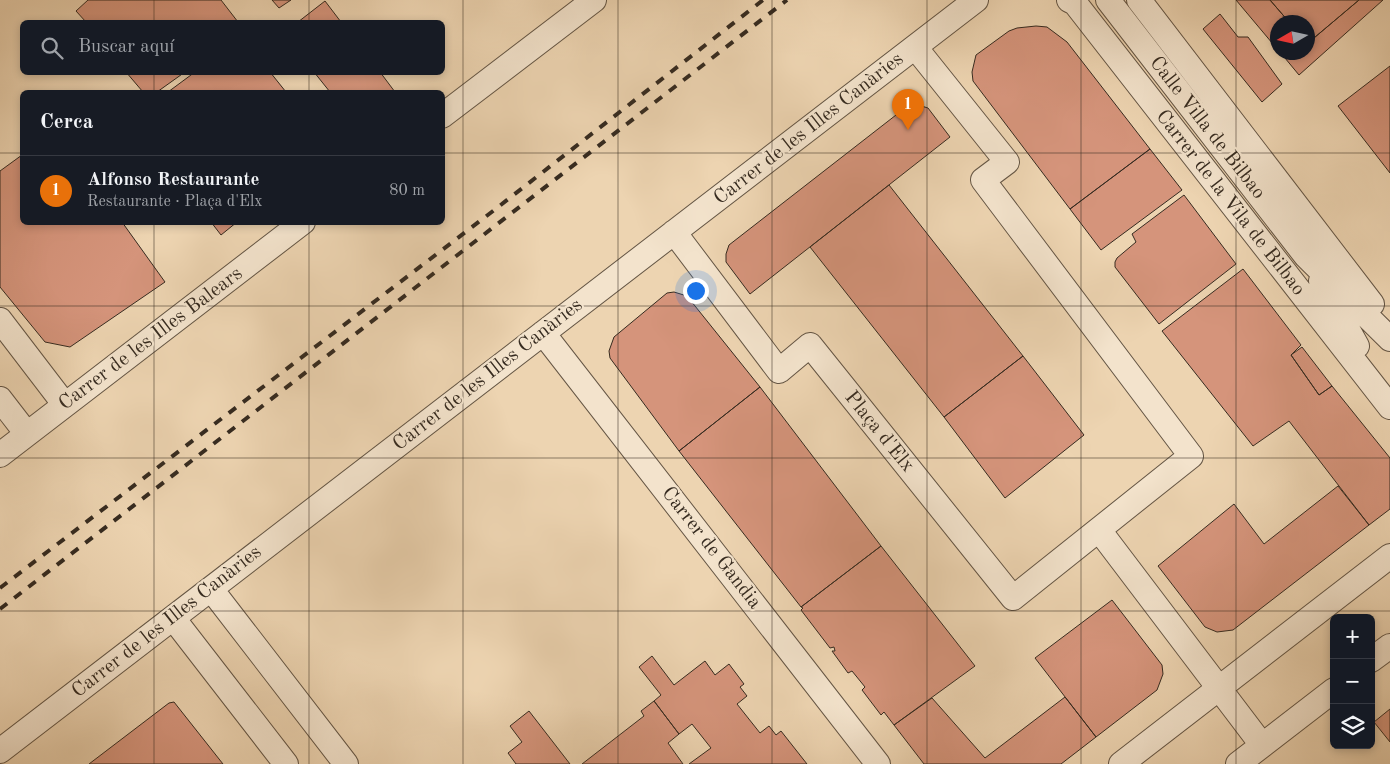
<!DOCTYPE html>
<html lang="es">
<meta charset="utf-8">
<style>
body{margin:0;font-family:"Old Standard TT",serif;background:#20242c;color:#f1f3f6}
.controls{position:absolute;right:15px;bottom:15px;display:grid;overflow:hidden;border-radius:8px;box-shadow:0 2px 8px #0003}
.controls button{width:45px;height:45px;display:grid;place-items:center;padding:0;border:0;border-bottom:1px solid #363941;background:#171b24;color:#f1f3f6;font:25px sans-serif}
.compass{position:absolute;left:1270px;top:15px;width:45px;height:45px;border-radius:50%;background:#171b24;box-shadow:0 2px 8px #0003;rotate:261deg}
.you{position:absolute;left:695px;top:290px;width:18px;height:18px;margin:-12px;border:4px solid #fff;border-radius:50%;background:#1a73e8;box-shadow:0 0 0 8px #1a73e833}
.badge{display:grid;place-items:center;width:32px;height:32px;border-radius:50%;background:#c59692;color:#fff;font-size:16px;font-weight:700}
.pin{position:absolute;translate:-50% -41px;filter:drop-shadow(0 1px 2px #0008)}
.pin::after{content:'';position:absolute;top:26px;width:18px;height:15px;background:inherit;clip-path:polygon(0 0,100% 0,50% 100%)}
.list{margin:0;padding:0;list-style:none}
h2{display:flex;justify-content:space-between;align-items:center;height:65px;margin:0;padding:0 20px;font-size:21px}
h2 small{font-size:16px;font-weight:400;color:#9ea1a6}
.list li{display:grid;grid-template-columns:32px 1fr auto;gap:15px;align-items:center;box-sizing:border-box;height:70px;padding:0 20px;border-top:1px solid #363941}
.list b{display:block;font-size:19px;white-space:nowrap}
.list p{margin:0;font-size:16px;white-space:nowrap;color:#9ea1a6}
.list em{font-size:16px;font-style:normal;color:#9ea1a6}
.icon{flex:none;width:28px;height:28px;fill:none;stroke:currentColor;stroke-width:2;stroke-linecap:round;stroke-linejoin:round}
.map{position:relative;flex:none;width:1390px;height:764px;overflow:hidden}
.search{position:absolute;background:#171b24;box-shadow:0 2px 8px #0003;left:20px;top:20px;width:425px;height:55px;display:flex;align-items:center;gap:12px;box-sizing:border-box;padding:0 18px;border-radius:8px;color:#9ea1a6;font-size:19px}
.panel{position:absolute;background:#171b24;box-shadow:0 2px 8px #0003;left:20px;top:90px;width:425px;height:135px;border-radius:8px}
.map>svg:first-child{display:block}
.building{fill:#d5947b;stroke:#362b20}
.lines{fill:none;stroke-linecap:round;stroke-linejoin:round}
.minor-casing{stroke:#645544;stroke-width:26}
.minor{stroke:#f3e3cc;stroke-width:24}
.rail{stroke:#362b20;stroke-width:4;stroke-dasharray:9 9;stroke-linecap:butt}
.grid{fill:none;stroke:#362b20;stroke-width:1;stroke-opacity:0.55}
.labels{text-anchor:middle;dominant-baseline:central;stroke-width:4.5;stroke-linejoin:round;paint-order:stroke}
.street-label{font-size:20px;fill:#362b20;stroke:#f3e3cc}
</style>
<div class="map">
<svg width="1390" height="764" viewBox="0 0 1390 764">
<rect width="100%" height="100%" fill="#edd4b1"/>
<filter id="stains"><feTurbulence type="fractalNoise" baseFrequency=".004" numOctaves="4"/><feColorMatrix values="0 0 0 0 .2 0 0 0 0 .09 0 0 0 0 .02 0 0 0 .5 -.17"/></filter>
<radialGradient id="worn" r=".72"><stop offset=".6" stop-color="#630" stop-opacity="0"/><stop offset="1" stop-color="#630" stop-opacity=".3"/></radialGradient>
<path class="building" d="M88 0H221L238 22H86L76 11Z
M272 0H291L279 8Z
M1236 0H1270L1289 22H1278V50Z
M1270 0H1359L1308 43V22H1289Z
M1359 0H1383L1299 75 1280 52H1308V43Z
M325 1 341 22H298Z
M1220 14 1238 37H1248L1282 84 1262 102 1203 29Z
M1036 26 1047 27 1067 42 1150 149 1070 209 973 81 972 72 976 55 1009 31 1017 28Z
M1390 66V173L1338 106Z
M126 72H185L157 92H143Z
M195 72H270L286 92H168Z
M314 72H380L395 92H330Z
M918 105 928 108 950 137 750 294 726 262V254L729 245 905 108Z
M1150 149 1182 190 1101 250 1070 209Z
M22 155V222H122L165 282 70 347 45 342 0 287V171Z
M889 185 1023 356 944 417 810 247Z
M1184 195 1236 264 1159 324 1115 267V262L1117 258 1136 242 1132 234Z
M211 222H237L221 235Z
M1243 269 1301 345 1291 355 1319 395 1332 386 1390 458V509L1369 525 1289 421 1253 446 1162 331Z
M674 292 687 296 760 387 679 451 610 358 609 351 614 337 667 293Z
M1302 347 1332 386 1319 395 1291 355Z
M1023 356 1084 435 1005 498 944 417Z
M760 387 881 546 801 607 679 451Z
M1338 486 1369 525 1233 630 1217 632 1205 627 1158 566 1234 504 1264 544Z
M881 546 975 666 894 725 884 712 881 715 862 690 865 687 852 671 848 673 832 651H835L834 647 830 648 801 610 803 608 801 607Z
M1112 600 1162 665 1163 674 1157 690 1096 737 1035 658Z
M652 656 674 685 705 661 715 675 729 664 744 684 740 687 747 696 737 704 760 733 769 726 776 735 781 731 807 764H689L711 748 692 724 679 734 654 701 661 695 639 667Z
M1065 697 1096 737 1061 764H924L894 725 932 698 985 758Z
M654 701 679 734 668 743 683 764H582L644 716 641 711Z
M174 702 223 764H89L169 703Z
M1390 709V742L1374 722Z
M529 711 570 764H516L508 753 522 742 510 726Z"/>
<g class="lines">
<defs>
<path id="minor" d="M1069 0 1075 3 1390 407
M1108 0 1306 256 1390 339
M1139 0 1372 304
M442 116 594 0
M674 232 779 371 810 345 1013 598 1191 456 983 180 1007 162 915 47
M1321 281 1357 346
M0 320 65 405
M543 333 878 764
M0 399 27 434
M0 455 303 222
M1099 530 1262 745
M211 589 346 764
M173 618 286 764
M1371 660 1390 646
M0 751 976 0
M1121 764 1390 556
M1238 764 1334 690"/>
</defs>
<use href="#minor" class="minor-casing"/>
<use href="#minor" class="minor"/>
<path class="rail" d="M0 588 493 211 763 0
M0 609 787 0"/>
</g>
<path class="grid" d="M154 0V22M309 0V22M463 0V764M618 0V764M772 0V764M927 0V764M1081 0V764M1236 0V764M154 72V92M309 72V92M0 153H22M442 153H1390M154 222V764M309 222V764M0 306H1390M0 458H1390M0 611H1390"/>
<g class="labels">
<g class="street-label">
<text transform="translate(1207 128) rotate(52)">Calle Villa de Bilbao</text>
<text transform="translate(809 129) rotate(-38)">Carrer de les Illes Canàries</text>
<text transform="translate(1230 203) rotate(52)">Carrer de la Vila de Bilbao</text>
<text transform="translate(151 339) rotate(-37)">Carrer de les Illes Balears</text>
<text transform="translate(488 375) rotate(-38)">Carrer de les Illes Canàries</text>
<text transform="translate(879 432) rotate(51)">Plaça d'Elx</text>
<text transform="translate(711 548) rotate(52)">Carrer de Gandia</text>
<text transform="translate(167 622) rotate(-38)">Carrer de les Illes Canàries</text>
</g>
</g>
<rect width="100%" height="100%" filter="url(#stains)"/>
<rect width="100%" height="100%" fill="url(#worn)"/>
</svg>
<div class="controls">
<button>+</button>
<button>−</button>
<button><svg class="icon" aria-label="layers" viewBox="0 0 24 24"><path d="M12 4l9 5-9 5-9-5zM3 14l9 5 9-5"/></svg></button>
</div>
<svg class="compass" viewBox="-18 -18 36 36"><path d="M0-13l5 13h-10z" fill="#e53935"/><path d="M0 13l5-13h-10z" fill="#9ea1a6"/></svg>
<div class="you"></div>
<div class="pin badge" style="left:908px;top:130px;background:#e8710a">1</div>
<div class="search"><svg class="icon" aria-label="search" viewBox="0 0 24 24"><circle cx="10" cy="10" r="6"/><path d="M15 15l6 6"/></svg>Buscar aquí</div>
<section class="panel">
<h2>Cerca<small></small></h2>
<ul class="list">
<li><span class="badge" style="background:#e8710a">1</span><div><b>Alfonso Restaurante</b><p>Restaurante · Plaça d'Elx</p></div><em>80 m</em></li>
</ul>
</section>
</div>
